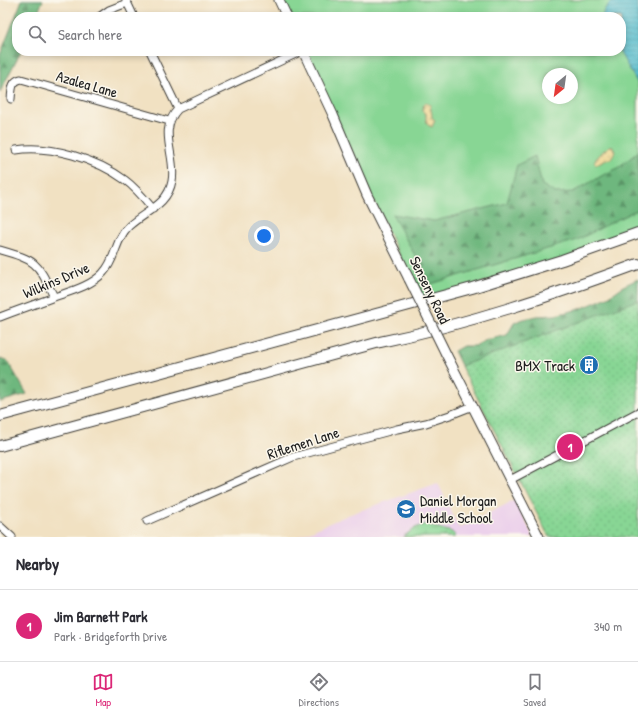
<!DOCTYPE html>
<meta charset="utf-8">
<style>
body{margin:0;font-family:"Patrick Hand",sans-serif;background:#f2f2f3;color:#2b2b33}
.compass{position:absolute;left:542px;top:68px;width:36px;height:36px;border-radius:50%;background:#fff;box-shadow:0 2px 6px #0003;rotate:209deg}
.you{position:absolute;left:264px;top:236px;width:14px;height:14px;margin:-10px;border:3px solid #fff;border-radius:50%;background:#1a73e8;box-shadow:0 0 0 6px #1a73e833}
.badge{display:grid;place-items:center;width:26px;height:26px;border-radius:50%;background:#db2777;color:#fff;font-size:13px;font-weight:700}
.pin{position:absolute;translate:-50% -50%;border:2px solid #fff;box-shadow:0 1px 4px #0006}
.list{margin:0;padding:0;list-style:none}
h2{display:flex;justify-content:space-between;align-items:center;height:52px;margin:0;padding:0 16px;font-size:17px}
h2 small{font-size:13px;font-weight:400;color:#7c7c81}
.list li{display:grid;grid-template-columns:26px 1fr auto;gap:12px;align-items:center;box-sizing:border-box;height:72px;padding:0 16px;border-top:1px solid #e1e1e2}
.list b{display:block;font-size:15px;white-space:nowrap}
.list p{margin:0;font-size:13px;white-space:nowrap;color:#7c7c81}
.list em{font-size:13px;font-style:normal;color:#7c7c81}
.icon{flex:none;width:22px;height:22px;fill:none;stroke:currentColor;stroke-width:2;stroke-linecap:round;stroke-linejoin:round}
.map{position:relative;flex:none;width:638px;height:537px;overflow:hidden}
.search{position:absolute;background:#fff;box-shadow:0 2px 6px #0003;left:12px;right:12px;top:12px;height:44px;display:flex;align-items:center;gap:10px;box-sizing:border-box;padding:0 14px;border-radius:16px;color:#7c7c81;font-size:15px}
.sheet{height:124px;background:#fff}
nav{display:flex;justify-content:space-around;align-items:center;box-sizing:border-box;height:56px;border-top:1px solid #e1e1e2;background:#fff;font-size:11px;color:#7c7c81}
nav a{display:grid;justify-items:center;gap:2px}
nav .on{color:#db2777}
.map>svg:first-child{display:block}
.built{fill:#ecd1eb}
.grass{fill:#88d694;stroke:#527958;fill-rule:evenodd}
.forest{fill:url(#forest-firs);stroke:#456a4d}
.wetland{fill:url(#wetland-marsh);stroke:#527958}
.sand{fill:url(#sand-dots);stroke:#857b5d}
.park{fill:url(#park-dots);stroke:#527958}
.water{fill:url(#water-rules);stroke:#366a74}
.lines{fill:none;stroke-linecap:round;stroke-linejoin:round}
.minor-casing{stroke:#3c3a35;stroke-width:9}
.major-casing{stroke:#3c3a35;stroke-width:11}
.highway-casing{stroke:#3c3a35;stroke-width:12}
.minor{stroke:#fff;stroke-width:7}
.major{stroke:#fff;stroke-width:9}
.highway{stroke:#fff;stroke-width:10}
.major-bridge-casing{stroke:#3c3a35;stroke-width:11;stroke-linecap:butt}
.major-bridge{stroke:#fff;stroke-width:9}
.labels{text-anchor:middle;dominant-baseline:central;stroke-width:3;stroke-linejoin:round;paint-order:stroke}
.street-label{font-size:15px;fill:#1c1c1c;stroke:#fbf7ec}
.poi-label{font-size:15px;fill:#1c1c1c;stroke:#fbf7ec;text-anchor:end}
</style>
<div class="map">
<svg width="638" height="537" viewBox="0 0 638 537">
<defs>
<pattern id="forest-firs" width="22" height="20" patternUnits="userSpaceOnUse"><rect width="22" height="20" fill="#6eb77e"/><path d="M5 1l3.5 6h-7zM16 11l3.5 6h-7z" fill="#5a9466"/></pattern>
<pattern id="wetland-marsh" width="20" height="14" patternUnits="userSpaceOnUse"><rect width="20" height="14" fill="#88d694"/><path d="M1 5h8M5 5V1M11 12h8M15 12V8" fill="none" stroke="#75b77f"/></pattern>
<pattern id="sand-dots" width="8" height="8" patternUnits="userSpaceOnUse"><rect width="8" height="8" fill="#eeda9e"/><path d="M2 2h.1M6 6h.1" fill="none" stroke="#ccba88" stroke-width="1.8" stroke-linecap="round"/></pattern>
<pattern id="park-dots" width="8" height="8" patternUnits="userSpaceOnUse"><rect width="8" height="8" fill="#88d694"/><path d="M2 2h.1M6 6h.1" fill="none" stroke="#75b77f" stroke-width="1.8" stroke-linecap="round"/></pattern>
<pattern id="water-rules" width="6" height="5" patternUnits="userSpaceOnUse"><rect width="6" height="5" fill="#4fb9cb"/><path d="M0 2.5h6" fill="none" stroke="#449eae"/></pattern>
</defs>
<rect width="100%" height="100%" fill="#fbf7ec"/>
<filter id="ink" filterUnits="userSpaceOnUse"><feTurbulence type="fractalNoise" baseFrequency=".025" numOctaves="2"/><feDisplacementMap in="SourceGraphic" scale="8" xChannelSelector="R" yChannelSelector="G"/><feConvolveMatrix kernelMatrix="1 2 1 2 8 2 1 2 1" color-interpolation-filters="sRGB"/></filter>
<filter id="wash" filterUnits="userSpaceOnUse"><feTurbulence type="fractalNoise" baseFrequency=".012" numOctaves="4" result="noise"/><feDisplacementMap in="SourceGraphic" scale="16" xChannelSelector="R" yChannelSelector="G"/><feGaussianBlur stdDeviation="0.9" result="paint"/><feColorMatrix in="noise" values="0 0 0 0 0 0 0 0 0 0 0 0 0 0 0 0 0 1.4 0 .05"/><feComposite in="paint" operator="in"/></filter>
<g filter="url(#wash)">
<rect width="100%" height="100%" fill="#f1e1c2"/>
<path class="built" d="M438 483 459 528 515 500 533 537H298L348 515Z"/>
<path class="grass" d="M279 0H638V226L586 252 421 301 303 51H621V17H287ZM548 74H572V98H548Z"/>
<path class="forest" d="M22 0H43L36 17H17V51H21L0 92V55Z
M638 152V209L577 240 431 284 392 214 434 221 507 203 517 165 535 156 542 185 555 193 573 192 605 174 616 169Z
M638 279V303L467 378 454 351 463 346H475L486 340 507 335 514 323 520 320 536 316 555 315 580 309 608 297 625 285Z
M0 358 7 360 27 394 0 402Z"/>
<path class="wetland" d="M426 524 452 532 456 536 455 537H403L415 528Z"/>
<path class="sand" d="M426 103 430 105C431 110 432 113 432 118L435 120 432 127 428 125 426 120V114L422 111 424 104Z
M610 146H612L615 151 613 156 611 159C604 159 602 164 596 164L594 162C595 159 607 147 610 146Z"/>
<path class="park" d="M638 300V537H549L461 366Z"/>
<path class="water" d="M615 0H638V84L619 51H621V17H602C604 9 607 4 615 0Z"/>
</g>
<g filter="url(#ink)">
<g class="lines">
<defs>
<path id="minor" d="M126 0 134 17
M99 17 109 10 127 3
M150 51 178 109
M11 99C12 90 11 81 21 79L169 121
M16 150C50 144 98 160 125 180 136 188 144 198 153 209
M0 250C38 261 37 262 54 297
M0 317C18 310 36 304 54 297 71 291 91 286 103 273 116 260 115 239 129 226 145 211 168 205 172 181 177 156 157 131 178 109L302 51
M510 480 638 412
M147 521 293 457 397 429 426 423 450 415 473 406
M0 526 12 537"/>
<path id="major" d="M279 0 287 17
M303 51 333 115 367 195 409 279
M446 354 539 537"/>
<path id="highway" d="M0 416 472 288 562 260 638 233
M0 446 380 342C468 324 554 295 638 264"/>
</defs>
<use href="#minor" class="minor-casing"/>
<use href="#major" class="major-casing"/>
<use href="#highway" class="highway-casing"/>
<use href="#minor" class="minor"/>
<use href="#major" class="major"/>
<use href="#highway" class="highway"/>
<defs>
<path id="major-bridge" d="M409 279 446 354"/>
</defs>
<use href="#major-bridge" class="major-bridge-casing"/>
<use href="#major-bridge" class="major-bridge"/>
</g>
</g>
<defs>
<symbol id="building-disc" viewBox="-11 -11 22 22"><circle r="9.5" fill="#1f6fb2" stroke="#fbf7ec"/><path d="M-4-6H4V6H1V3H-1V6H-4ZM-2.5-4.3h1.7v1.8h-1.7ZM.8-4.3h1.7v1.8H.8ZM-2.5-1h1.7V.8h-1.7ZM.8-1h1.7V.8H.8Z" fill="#fff"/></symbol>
<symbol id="school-disc" viewBox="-11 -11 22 22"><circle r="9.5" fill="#1f6fb2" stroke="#fbf7ec"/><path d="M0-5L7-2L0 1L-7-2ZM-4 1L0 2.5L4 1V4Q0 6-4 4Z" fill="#fff"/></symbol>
</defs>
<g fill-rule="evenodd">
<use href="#building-disc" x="578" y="354" width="22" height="22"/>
<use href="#school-disc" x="395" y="498" width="22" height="22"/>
</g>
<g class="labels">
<g class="street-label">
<text transform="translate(87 84) rotate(16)">Azalea Lane</text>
<text transform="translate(56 280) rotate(-23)">Wilkins Drive</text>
<text transform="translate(430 290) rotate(64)">Senseny Road</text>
<text transform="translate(303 443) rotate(-18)">Riflemen Lane</text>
</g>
<g class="poi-label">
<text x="575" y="365">BMX Track</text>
<text x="420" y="500" text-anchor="start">Daniel Morgan<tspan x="420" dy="17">Middle School</tspan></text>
</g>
</g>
</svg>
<svg class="compass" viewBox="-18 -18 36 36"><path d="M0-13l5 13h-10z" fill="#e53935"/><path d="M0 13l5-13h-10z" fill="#7c7c81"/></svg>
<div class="you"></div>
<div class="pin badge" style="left:570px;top:447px">1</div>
<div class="search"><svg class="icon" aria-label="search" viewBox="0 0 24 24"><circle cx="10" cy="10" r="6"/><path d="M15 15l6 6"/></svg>Search here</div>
</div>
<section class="sheet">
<h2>Nearby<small></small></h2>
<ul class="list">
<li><span class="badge">1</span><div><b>Jim Barnett Park</b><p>Park · Bridgeforth Drive</p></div><em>340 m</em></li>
</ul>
</section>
<nav>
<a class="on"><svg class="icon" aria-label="map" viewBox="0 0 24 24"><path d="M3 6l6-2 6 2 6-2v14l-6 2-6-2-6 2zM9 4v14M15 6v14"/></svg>Map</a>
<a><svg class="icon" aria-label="directions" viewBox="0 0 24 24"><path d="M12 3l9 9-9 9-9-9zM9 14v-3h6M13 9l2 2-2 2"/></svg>Directions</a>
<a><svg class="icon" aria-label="saved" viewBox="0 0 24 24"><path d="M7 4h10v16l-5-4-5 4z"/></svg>Saved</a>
</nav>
